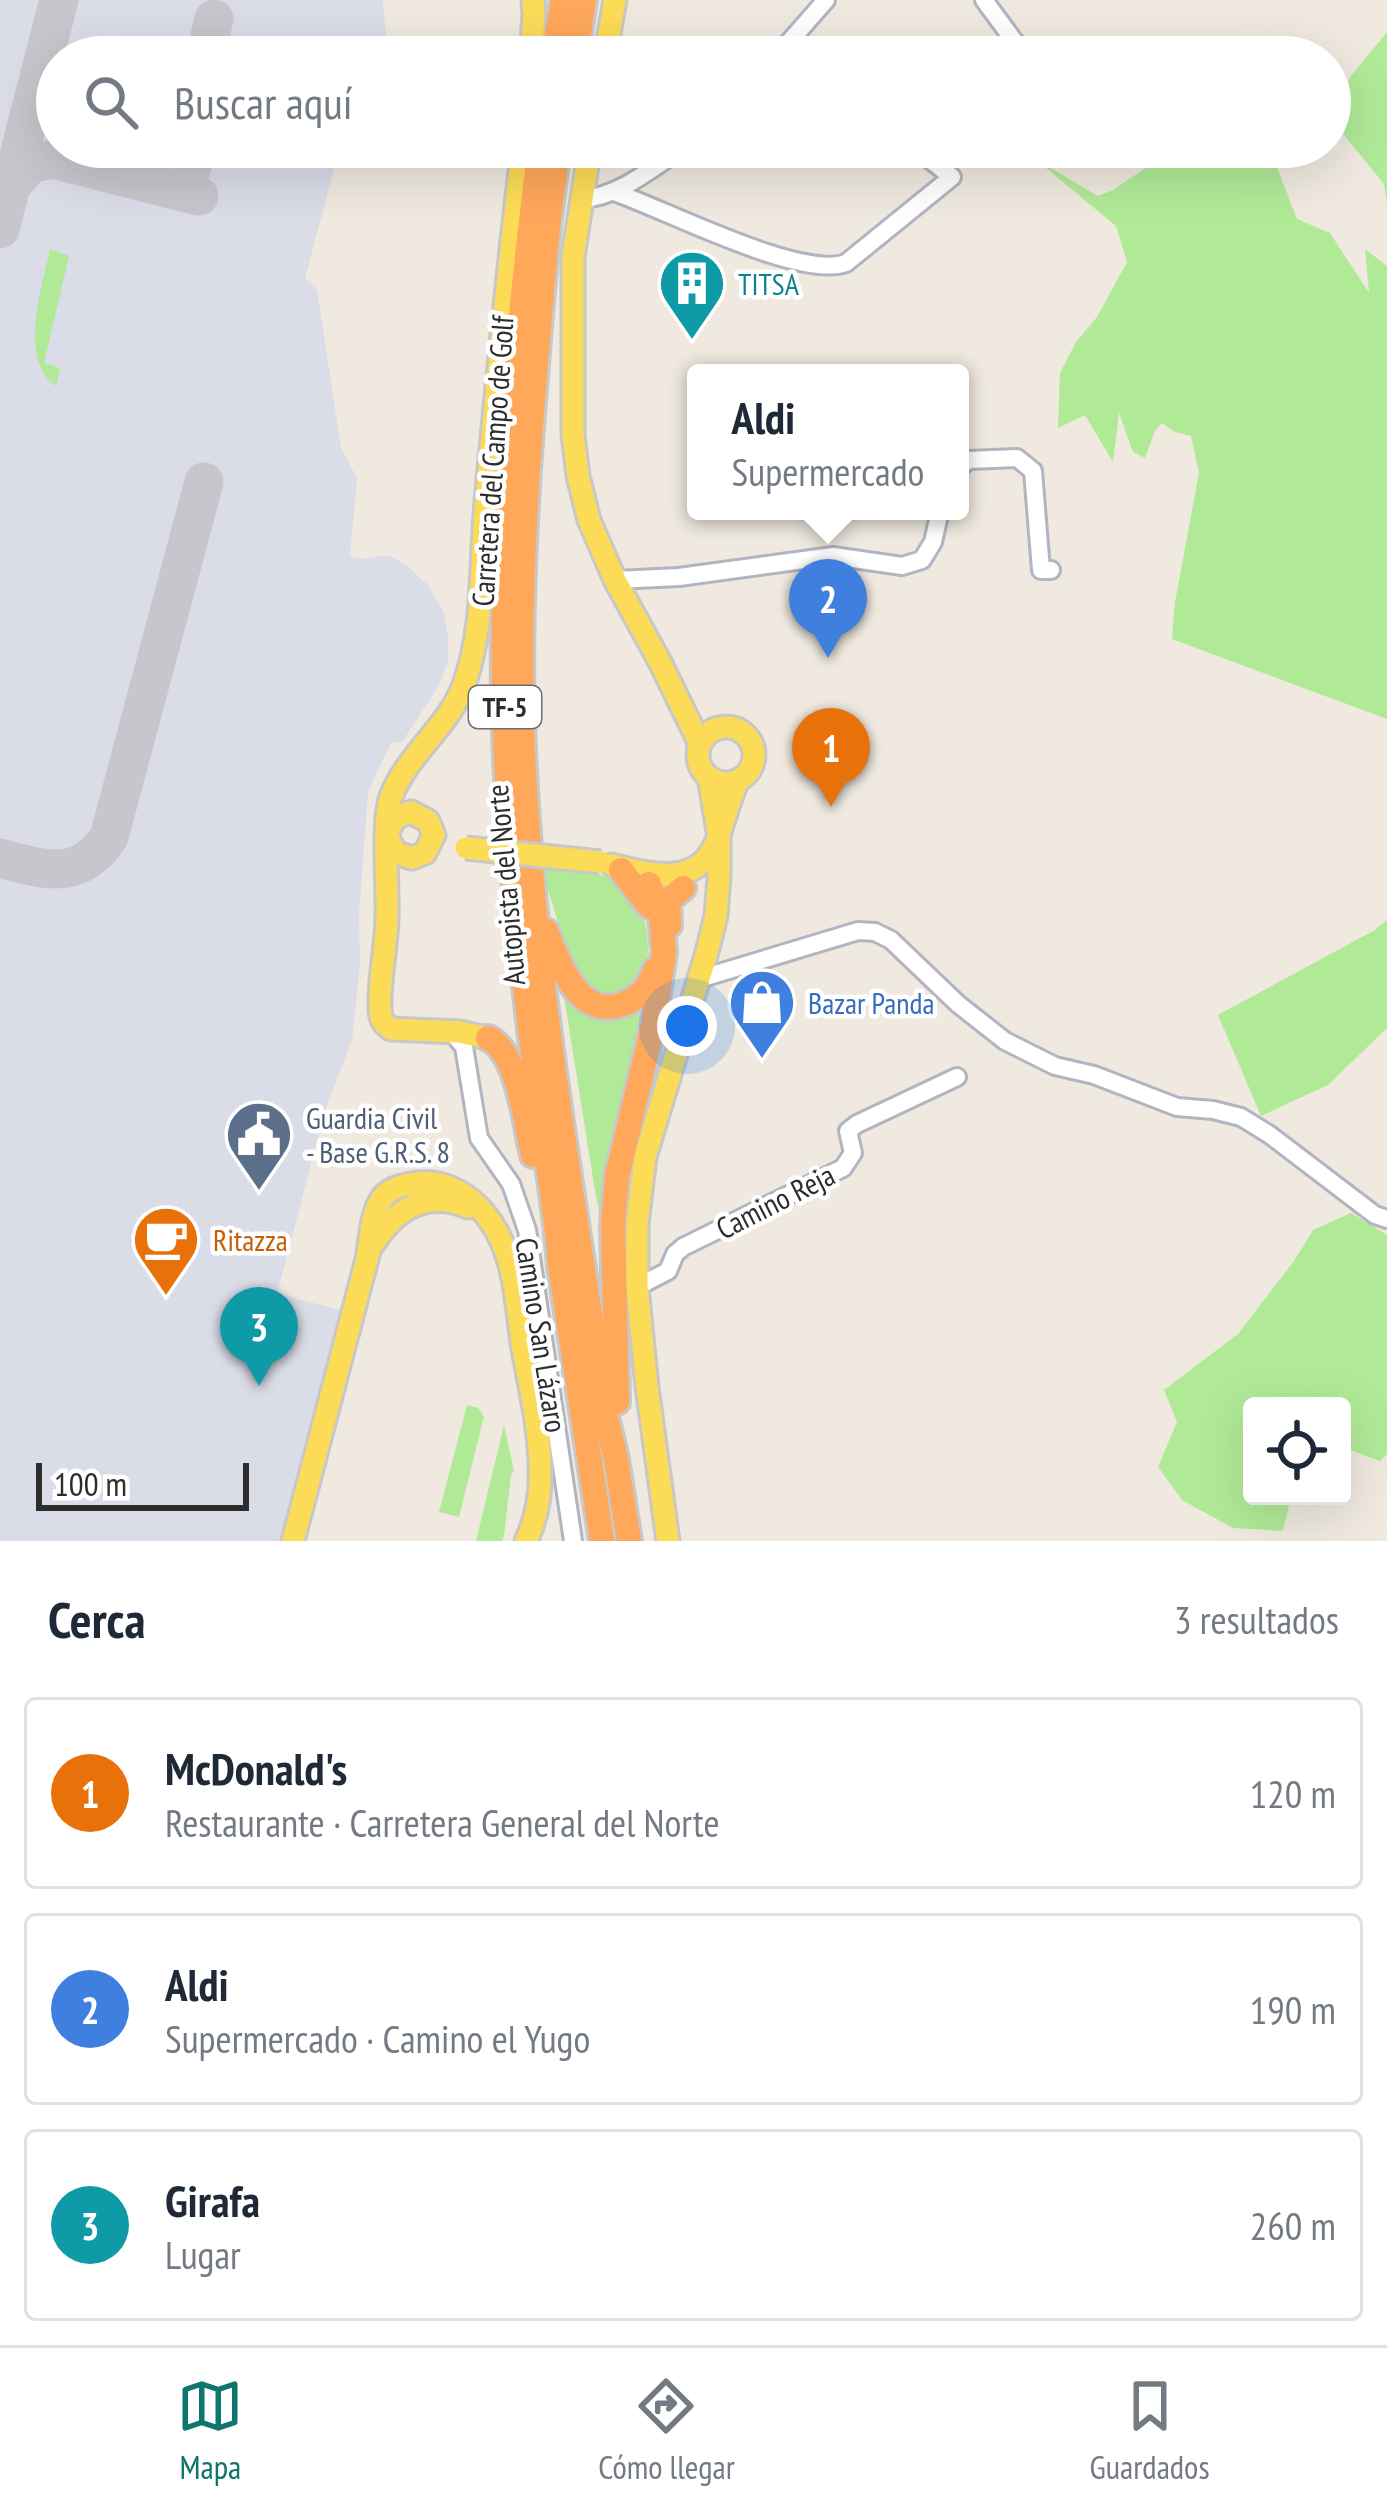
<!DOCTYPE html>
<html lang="es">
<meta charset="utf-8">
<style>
body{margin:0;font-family:"PT Sans Narrow",sans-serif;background:#f6f6f7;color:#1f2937}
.controls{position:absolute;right:36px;bottom:36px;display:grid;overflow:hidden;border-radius:12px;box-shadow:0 12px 48px #0002}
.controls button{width:108px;height:108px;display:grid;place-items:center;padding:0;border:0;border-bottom:3px solid #e0e1e3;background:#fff;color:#1f2937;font:60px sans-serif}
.scale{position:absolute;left:36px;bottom:30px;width:213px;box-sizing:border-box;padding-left:12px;border:6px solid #2d2d2d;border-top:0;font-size:33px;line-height:42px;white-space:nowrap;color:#2d2d2d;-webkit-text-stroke:9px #fff;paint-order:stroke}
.you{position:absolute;left:687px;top:1026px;width:42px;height:42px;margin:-30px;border:9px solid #fff;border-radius:50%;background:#1a73e8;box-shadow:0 0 0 18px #1a73e833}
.badge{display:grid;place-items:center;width:78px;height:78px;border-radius:50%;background:#0f766e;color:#fff;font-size:39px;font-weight:700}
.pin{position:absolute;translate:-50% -99px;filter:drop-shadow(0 3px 6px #0008)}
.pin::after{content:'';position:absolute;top:63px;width:42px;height:36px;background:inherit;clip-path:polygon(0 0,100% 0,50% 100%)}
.popup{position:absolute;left:687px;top:364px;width:282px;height:156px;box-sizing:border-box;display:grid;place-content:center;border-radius:12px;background:#fff;filter:drop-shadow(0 3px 9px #0005);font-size:39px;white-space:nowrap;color:#747a83}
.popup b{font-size:45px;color:#1f2937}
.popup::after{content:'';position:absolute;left:50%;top:100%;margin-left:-24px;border:24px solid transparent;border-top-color:#fff}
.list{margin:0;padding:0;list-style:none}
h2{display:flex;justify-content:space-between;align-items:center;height:156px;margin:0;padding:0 48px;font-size:51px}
h2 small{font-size:39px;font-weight:400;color:#747a83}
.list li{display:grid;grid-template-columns:78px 1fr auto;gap:36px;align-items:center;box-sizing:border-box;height:192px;margin:0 24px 24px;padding:0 24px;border:3px solid #e0e1e3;border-radius:12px}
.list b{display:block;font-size:45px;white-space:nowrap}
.list p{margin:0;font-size:39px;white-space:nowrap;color:#747a83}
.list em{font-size:39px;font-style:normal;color:#747a83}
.icon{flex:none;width:66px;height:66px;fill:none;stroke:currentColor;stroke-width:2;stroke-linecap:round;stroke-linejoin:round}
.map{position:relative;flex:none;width:1387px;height:1541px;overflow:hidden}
.search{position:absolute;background:#fff;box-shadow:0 12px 48px #0002;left:36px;right:36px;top:36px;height:132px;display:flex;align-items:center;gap:30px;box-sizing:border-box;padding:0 42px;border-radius:66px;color:#747a83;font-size:45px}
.sheet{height:804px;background:#fff}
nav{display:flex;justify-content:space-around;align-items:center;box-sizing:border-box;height:168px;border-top:3px solid #e0e1e3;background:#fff;font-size:33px;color:#747a83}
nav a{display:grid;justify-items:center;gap:6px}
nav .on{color:#0f766e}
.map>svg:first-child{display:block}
.airport{fill:#dadce8}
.green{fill:#b0ea97}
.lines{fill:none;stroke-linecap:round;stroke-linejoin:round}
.taxiway{stroke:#c8c6cc;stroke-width:39}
.minor-casing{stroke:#b3b4c1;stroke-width:22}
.major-casing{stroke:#c8c8c8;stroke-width:27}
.highway-casing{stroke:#c8c8c8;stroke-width:30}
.minor{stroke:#fff;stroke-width:16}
.major{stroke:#fcdc57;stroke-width:21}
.highway{stroke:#ffa85a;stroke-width:24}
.major-bridge-casing{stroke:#c8c8c8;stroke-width:27;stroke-linecap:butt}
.major-bridge{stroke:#fcdc57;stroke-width:21}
.labels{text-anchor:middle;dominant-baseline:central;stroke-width:9;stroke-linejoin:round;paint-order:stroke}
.shield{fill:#fff;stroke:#6c6c6c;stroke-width:3}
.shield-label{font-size:27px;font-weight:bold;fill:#2d2d2d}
.culture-label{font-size:30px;fill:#0d838f;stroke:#fff;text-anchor:start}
.street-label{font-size:30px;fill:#2d2d2d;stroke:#fff}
.shop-label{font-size:30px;fill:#366cbe;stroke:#fff;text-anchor:start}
.service-label{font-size:30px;fill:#4e5e75;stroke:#fff;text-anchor:start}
.food-label{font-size:30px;fill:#c56008;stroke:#fff;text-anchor:start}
</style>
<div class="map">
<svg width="1387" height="1541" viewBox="0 0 1387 1541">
<rect width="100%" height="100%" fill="#efe9df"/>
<path class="airport" d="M0 0H383L386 37 384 57H57V147H348L346 154 335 165 305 278 317 290 341 448 357 478 350 557 365 559 389 555 406 565 428 585 444 613 448 638V661L440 684 402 742 391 743 368 791 359 916 360 963 352 1040 325 1111 277 1294 358 1314 299 1541H0Z"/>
<path class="green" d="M1387 32V204L1384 184 1344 135 1334 109 1351 76Z
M1172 147H1269L1297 219 1330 233 1369 293 1365 249 1387 266V719L1172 639 1175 602 1199 473 1191 436 1175 432 1162 423 1155 431 1145 458 1133 452 1119 413 1113 462 1085 415 1058 428 1060 373 1076 342 1097 317 1127 262 1116 226 1034 158 1098 196 1113 190 1168 153Z
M50 249 69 256 44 363 60 368 56 386C18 361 42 286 50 249Z
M540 864C598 871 646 875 648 945 649 975 637 982 613 995L593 989 571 965Z
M1387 920V1028L1328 1085 1261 1116 1218 1015 1375 930Z
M563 990 585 1011 650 997 604 1231 596 1197Z
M1351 1213 1387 1235V1454L1380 1461 1342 1447V1406H1252V1496H1291L1283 1531 1233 1528 1182 1500 1158 1467 1177 1422 1164 1390 1238 1334 1294 1261 1313 1230Z
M467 1405 478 1408 484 1416 459 1517 439 1512Z
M504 1425 514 1471 511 1475 504 1536 502 1541H476Z"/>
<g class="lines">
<path class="taxiway" d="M205 57 214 19
M11 186 30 164 53 159 199 196
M169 189H177L187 184 197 147
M0 229 59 0
M0 858C45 870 79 882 109 837L204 482"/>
<defs>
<path id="minor" d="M984 0 1026 57
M776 57 826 0
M614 192C664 209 800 280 846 263L952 177 914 147
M581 199C618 198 654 166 685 147
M960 467 969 460 1017 458 1033 471 1041 570H1051
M615 580 679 577 833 556 902 566 922 560 933 542 940 511
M699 979 858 931 875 932 891 940 958 1004 1005 1041 1055 1066 1094 1075 1177 1107 1213 1110 1241 1117 1270 1135 1375 1215 1387 1219
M451 1031 464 1047 479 1138 511 1184 527 1230 573 1541
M637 1287 668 1271 675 1254 683 1247 843 1168 853 1153 848 1131 857 1124 957 1077"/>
<path id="major" d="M531 57 534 15 533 0
M605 57 615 0
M590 147 573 257V435L578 476 589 520 615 580 660 662 700 744
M698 755a28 28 0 1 1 56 0a28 28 0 1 1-56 0Z
M388 838 396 853 412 858 425 853 434 835 428 821 411 812 396 817 388 831
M612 865C654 876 702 888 719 835 725 816 730 798 738 780
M488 1038 459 1032 391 1029C382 1023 380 1018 380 1006 379 976 387 946 387 915 388 887 382 820 391 797 407 754 450 726 465 682 485 622 480 564 486 502 497 383 508 265 523 147
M374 1243C396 1208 428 1190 468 1207
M368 1252C371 1235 372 1212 382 1198 388 1190 396 1187 406 1185 445 1175 478 1198 497 1232 516 1266 517 1311 523 1349 530 1388 540 1429 540 1469 541 1494 537 1518 526 1541
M293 1541 372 1240
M668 1541 647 1387 637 1287V1224L645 1157 707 952 716 916 719 877V837L709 777"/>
<path id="highway" d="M553 57 563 0
M575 57 584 0
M540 147C512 367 494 590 509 812 516 916 528 1019 542 1121 548 1170 557 1217 560 1266L602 1541
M559 147C547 218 542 291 536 363 524 505 516 647 525 789 537 997 574 1203 604 1409L616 1459 629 1541
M621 870 649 906
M669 925 668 901 683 888
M546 931C560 965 581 1028 632 1000 644 993 651 983 655 970
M488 1038C519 1053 525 1123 533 1155
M617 1402 613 1224 617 1176 653 1026 664 952 661 916 649 884"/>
</defs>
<use href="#minor" class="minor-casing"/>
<use href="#major" class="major-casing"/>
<use href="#highway" class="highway-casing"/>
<use href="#minor" class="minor"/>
<use href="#major" class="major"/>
<use href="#highway" class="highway"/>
<defs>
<path id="major-bridge" d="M466 848 600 862"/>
</defs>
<use href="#major-bridge" class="major-bridge-casing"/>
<use href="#major-bridge" class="major-bridge"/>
</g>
<defs>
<symbol id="building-pin" viewBox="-11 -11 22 30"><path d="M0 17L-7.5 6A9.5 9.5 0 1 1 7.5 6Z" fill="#0f9aa8" stroke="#fff"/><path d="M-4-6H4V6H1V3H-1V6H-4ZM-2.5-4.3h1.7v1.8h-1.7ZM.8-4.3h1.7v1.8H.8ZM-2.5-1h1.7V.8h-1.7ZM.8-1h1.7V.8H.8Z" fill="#fff"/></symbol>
<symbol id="shop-pin" viewBox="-11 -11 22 30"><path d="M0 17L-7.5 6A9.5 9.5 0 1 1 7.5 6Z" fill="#3f7fe0" stroke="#fff"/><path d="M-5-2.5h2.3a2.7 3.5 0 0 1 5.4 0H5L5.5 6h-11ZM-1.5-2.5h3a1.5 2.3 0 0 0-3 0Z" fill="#fff"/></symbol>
<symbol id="civic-pin" viewBox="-11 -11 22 30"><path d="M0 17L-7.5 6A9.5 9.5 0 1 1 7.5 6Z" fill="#5c6f8a" stroke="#fff"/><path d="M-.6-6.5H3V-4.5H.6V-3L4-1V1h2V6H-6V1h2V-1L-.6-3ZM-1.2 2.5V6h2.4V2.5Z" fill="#fff"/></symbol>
<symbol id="cafe-pin" viewBox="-11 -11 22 30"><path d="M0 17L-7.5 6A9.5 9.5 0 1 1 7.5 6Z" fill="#e8710a" stroke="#fff"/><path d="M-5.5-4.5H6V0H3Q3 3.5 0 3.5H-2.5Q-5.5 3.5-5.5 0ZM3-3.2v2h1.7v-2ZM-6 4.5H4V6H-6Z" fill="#fff"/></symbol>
</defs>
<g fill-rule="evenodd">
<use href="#building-pin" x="654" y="245" width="76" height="104"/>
<use href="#shop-pin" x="724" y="964" width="76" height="104"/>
<use href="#civic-pin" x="221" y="1096" width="76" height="104"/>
<use href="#cafe-pin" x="128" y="1201" width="76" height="104"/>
</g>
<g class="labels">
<rect class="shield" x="469" y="686" width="72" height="42" rx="9"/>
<g class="shield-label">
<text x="505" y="707">TF-5</text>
</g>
<g class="culture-label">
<text x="738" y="283">TITSA</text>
</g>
<g class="street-label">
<text transform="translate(492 461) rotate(-86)">Carretera del Campo de Golf</text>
<text transform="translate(505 885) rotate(-95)">Autopista del Norte</text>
<text transform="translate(775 1201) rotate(-27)">Camino Reja</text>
<text transform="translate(542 1335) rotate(81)">Camino San Lázaro</text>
</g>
<g class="shop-label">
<text x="808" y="1002">Bazar Panda</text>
</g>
<g class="service-label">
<text x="306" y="1117">Guardia Civil<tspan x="306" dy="34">- Base G.R.S. 8</tspan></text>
</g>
<g class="food-label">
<text x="213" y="1239">Ritazza</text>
</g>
</g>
</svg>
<div class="controls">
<button><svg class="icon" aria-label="locate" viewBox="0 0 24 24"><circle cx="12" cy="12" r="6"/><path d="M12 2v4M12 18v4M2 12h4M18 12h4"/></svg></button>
</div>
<div class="scale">100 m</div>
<div class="you"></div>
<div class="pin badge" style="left:831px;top:807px;background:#e8710a">1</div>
<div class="pin badge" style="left:828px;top:658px;background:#3f7fe0">2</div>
<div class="popup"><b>Aldi</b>Supermercado</div>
<div class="pin badge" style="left:259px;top:1386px;background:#0f9aa8">3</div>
<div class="search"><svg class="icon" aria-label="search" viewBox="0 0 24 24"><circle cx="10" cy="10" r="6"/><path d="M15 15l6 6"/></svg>Buscar aquí</div>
</div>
<section class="sheet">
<h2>Cerca<small>3 resultados</small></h2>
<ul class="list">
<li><span class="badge" style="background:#e8710a">1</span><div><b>McDonald's</b><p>Restaurante · Carretera General del Norte</p></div><em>120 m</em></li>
<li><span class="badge" style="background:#3f7fe0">2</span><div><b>Aldi</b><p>Supermercado · Camino el Yugo</p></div><em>190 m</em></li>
<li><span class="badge" style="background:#0f9aa8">3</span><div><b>Girafa</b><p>Lugar</p></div><em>260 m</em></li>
</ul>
</section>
<nav>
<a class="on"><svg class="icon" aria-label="map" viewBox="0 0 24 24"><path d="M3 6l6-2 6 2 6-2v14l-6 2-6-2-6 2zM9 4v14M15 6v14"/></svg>Mapa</a>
<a><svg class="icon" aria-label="directions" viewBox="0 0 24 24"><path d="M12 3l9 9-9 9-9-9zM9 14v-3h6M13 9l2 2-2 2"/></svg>Cómo llegar</a>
<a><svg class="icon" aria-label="saved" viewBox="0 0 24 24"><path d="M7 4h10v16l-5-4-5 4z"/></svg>Guardados</a>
</nav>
